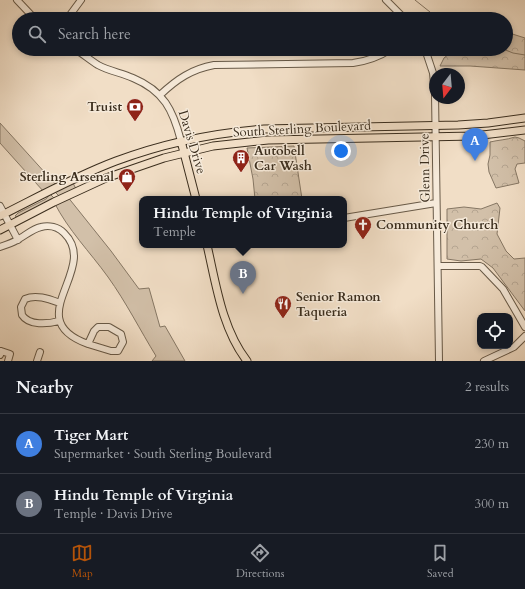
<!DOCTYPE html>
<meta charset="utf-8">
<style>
body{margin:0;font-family:Cardo,serif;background:#242831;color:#f1f3f6}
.controls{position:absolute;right:12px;bottom:12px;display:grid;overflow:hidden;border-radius:8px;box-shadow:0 2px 6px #0003}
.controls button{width:36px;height:36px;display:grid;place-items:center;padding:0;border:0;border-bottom:1px solid #363941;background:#171b24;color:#f1f3f6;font:20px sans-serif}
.compass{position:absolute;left:429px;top:68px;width:36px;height:36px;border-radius:50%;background:#171b24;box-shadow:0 2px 6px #0003;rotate:196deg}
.you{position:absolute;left:341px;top:151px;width:14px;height:14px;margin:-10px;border:3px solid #fff;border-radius:50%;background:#1a73e8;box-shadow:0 0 0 6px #1a73e833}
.badge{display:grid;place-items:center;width:26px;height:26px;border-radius:50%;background:#b45309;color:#fff;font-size:13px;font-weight:700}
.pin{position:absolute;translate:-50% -33px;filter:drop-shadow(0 1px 2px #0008)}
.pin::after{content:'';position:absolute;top:21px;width:14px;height:12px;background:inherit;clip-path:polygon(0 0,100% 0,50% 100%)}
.popup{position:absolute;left:139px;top:196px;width:208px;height:52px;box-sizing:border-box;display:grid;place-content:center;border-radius:8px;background:#171b24;filter:drop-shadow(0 1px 3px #0005);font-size:13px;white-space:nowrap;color:#9ea1a6}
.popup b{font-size:15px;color:#f1f3f6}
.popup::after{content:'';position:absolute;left:50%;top:100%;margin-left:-8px;border:8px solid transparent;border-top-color:#171b24}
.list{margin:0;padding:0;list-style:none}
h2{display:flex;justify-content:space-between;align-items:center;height:52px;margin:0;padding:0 16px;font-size:17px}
h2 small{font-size:13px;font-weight:400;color:#9ea1a6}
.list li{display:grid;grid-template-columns:26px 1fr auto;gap:12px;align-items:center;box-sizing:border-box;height:60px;padding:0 16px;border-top:1px solid #363941}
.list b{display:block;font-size:15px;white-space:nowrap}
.list p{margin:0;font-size:13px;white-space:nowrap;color:#9ea1a6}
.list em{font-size:13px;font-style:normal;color:#9ea1a6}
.icon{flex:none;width:22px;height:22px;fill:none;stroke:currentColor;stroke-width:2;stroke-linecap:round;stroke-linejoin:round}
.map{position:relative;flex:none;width:525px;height:361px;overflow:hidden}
.search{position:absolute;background:#171b24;box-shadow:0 2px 6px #0003;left:12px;right:12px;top:12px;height:44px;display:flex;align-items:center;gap:10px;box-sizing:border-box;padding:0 14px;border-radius:22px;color:#9ea1a6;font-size:15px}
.sheet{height:172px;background:#171b24}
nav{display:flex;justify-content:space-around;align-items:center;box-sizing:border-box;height:56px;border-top:1px solid #363941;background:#171b24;font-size:11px;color:#9ea1a6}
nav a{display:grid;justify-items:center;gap:2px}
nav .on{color:#b45309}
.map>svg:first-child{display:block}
.green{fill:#d2c0a9;stroke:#867764}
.forest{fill:url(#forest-crowns);stroke:#867764}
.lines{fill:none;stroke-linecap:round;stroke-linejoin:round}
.stream{stroke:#837461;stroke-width:1}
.minor-casing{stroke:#685a48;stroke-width:8}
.major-casing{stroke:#3b2e1e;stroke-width:9}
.minor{stroke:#f6eada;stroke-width:6}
.major{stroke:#f1dec6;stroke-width:7}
.labels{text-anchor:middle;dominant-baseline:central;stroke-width:3;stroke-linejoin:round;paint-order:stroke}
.poi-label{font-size:13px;font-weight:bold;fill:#3b2e1e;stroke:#f6eada;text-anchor:start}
.street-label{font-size:13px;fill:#3b2e1e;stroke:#f6eada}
</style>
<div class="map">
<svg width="525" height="361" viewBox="0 0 525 361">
<defs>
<pattern id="forest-crowns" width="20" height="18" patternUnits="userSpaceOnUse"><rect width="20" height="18" fill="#d2c0a9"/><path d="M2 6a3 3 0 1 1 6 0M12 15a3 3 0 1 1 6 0" fill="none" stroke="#b5a591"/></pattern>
</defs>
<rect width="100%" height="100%" fill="#f1dec6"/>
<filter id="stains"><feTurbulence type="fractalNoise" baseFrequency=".005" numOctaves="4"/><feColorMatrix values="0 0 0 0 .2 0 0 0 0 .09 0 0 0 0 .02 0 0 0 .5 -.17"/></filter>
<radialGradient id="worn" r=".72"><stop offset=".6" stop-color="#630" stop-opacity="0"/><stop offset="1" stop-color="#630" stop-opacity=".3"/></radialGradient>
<path class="green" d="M0 123 57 186 44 192 0 143Z
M73 183 76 189 60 197 55 192Z
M50 194 55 199 17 217 15 216 18 213 46 199Z
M67 196 111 251 139 289 149 288 160 327 165 326 185 361H152L156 356C140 330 126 302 108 277 90 252 68 230 54 202Z"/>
<path class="forest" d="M506 32 525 38V70L470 66H440L444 58 450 53 448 49H506Z
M515 137 519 138 525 141V163L517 164 515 169 519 183 496 188 489 172 488 164 490 155V142C498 140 506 140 515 137Z
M294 146 302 199H255L253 179 247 148Z
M497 203 500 208 497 234 506 251 514 259 525 258V311L493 268 481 259 461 261 447 259V209L464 207 481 209Z"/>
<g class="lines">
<path class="stream" d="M415 0 430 12
M441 15 448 16 451 19
M503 49 513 53 525 55"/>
<defs>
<path id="minor" d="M17 0 35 19
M386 0 405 19
M67 19 81 0
M75 49C83 54 90 60 98 65 109 71 122 73 133 78 164 91 173 110 181 141
M425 49 433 73 435 94 439 361
M160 95C177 79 192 69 214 65L353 63C368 61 379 57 391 49
M0 206 18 240
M344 218 436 203
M0 247C6 245 12 243 17 240 25 236 32 229 41 227 49 225 58 227 64 233 101 269 18 319 88 344
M438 266H480L482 267 503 289 525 327
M59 321C48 324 29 326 22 315L21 307 25 299C36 294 49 299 60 303
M98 327H109L121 334 123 342 118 351H111L88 344 94 331Z
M0 355 1 351 10 354 8 361
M37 361 40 352
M484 361 514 347 525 336"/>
<path id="major" d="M181 141 196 199
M0 216C38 197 76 176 116 161 164 143 213 133 264 129L458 125 488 123 525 118
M0 230 54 202 106 178 164 158 213 146 268 140 474 136 525 130
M207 245C216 284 222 329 247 361"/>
</defs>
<use href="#minor" class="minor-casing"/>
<use href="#major" class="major-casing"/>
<use href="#minor" class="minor"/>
<use href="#major" class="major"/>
</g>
<defs>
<symbol id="bank-pin" viewBox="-11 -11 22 30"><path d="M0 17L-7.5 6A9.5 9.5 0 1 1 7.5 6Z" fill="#8f2418" stroke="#f6eada"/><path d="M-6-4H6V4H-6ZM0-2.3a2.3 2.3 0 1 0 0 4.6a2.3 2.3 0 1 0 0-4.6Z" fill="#fff"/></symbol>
<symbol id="building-pin" viewBox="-11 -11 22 30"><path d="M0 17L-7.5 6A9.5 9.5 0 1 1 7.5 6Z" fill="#8f2418" stroke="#f6eada"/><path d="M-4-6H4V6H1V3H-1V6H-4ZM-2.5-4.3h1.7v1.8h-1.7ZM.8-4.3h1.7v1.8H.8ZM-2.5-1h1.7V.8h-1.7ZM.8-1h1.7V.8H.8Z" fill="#fff"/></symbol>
<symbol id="shop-pin" viewBox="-11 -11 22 30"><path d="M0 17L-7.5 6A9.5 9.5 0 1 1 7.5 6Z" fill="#8f2418" stroke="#f6eada"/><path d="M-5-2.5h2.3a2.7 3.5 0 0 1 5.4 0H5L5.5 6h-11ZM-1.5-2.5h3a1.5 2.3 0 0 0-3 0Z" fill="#fff"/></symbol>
<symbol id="church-pin" viewBox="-11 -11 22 30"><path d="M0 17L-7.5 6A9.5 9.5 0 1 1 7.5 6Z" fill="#8f2418" stroke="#f6eada"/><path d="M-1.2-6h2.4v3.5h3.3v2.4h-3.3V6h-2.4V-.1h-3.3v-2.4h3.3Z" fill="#fff"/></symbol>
<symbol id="restaurant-pin" viewBox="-11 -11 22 30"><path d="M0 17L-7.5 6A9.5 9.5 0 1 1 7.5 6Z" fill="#8f2418" stroke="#f6eada"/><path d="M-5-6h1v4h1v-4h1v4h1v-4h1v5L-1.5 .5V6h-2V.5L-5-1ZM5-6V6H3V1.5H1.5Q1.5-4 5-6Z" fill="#fff"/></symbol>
</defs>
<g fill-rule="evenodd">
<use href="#bank-pin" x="125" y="97" width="20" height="27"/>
<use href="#building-pin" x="231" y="148" width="20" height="27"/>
<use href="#shop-pin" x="117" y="167" width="20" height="27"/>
<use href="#church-pin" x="353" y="215" width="20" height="27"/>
<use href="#restaurant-pin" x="273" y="294" width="20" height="27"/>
</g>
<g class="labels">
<g class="poi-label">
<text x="122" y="107" text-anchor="end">Truist</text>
<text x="254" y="151">Autobell<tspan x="254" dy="15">Car Wash</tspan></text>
<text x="114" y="177" text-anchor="end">Sterling Arsenal</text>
<text x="376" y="225">Community Church</text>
<text x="296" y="297">Senior Ramon<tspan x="296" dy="15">Taqueria</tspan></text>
</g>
<g class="street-label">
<text transform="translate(302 129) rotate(-3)">South Sterling Boulevard</text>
<text transform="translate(192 142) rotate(73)">Davis Drive</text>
<text transform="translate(425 168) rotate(-91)">Glenn Drive</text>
</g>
</g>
<rect width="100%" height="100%" filter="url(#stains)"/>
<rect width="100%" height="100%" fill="url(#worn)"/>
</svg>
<div class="controls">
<button><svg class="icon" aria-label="locate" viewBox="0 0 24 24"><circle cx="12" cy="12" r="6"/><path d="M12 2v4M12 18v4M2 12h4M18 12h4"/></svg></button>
</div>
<svg class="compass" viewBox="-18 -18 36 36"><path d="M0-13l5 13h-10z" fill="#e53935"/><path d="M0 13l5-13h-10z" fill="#9ea1a6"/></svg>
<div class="you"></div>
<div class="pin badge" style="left:475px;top:161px;background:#3f7fe0">A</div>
<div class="pin badge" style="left:243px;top:294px;background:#6b7280">B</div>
<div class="popup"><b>Hindu Temple of Virginia</b>Temple</div>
<div class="search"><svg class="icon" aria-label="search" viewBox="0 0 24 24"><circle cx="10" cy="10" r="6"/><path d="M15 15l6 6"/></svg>Search here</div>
</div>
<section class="sheet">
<h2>Nearby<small>2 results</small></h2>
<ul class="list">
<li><span class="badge" style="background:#3f7fe0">A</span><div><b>Tiger Mart</b><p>Supermarket · South Sterling Boulevard</p></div><em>230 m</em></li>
<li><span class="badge" style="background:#6b7280">B</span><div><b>Hindu Temple of Virginia</b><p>Temple · Davis Drive</p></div><em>300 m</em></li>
</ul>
</section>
<nav>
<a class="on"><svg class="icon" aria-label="map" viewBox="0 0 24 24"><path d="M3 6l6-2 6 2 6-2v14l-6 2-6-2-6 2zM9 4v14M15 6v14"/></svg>Map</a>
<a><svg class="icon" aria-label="directions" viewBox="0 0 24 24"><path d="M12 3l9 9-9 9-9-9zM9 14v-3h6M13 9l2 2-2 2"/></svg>Directions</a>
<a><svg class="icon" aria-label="saved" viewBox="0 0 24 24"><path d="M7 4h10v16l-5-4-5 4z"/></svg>Saved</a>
</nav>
